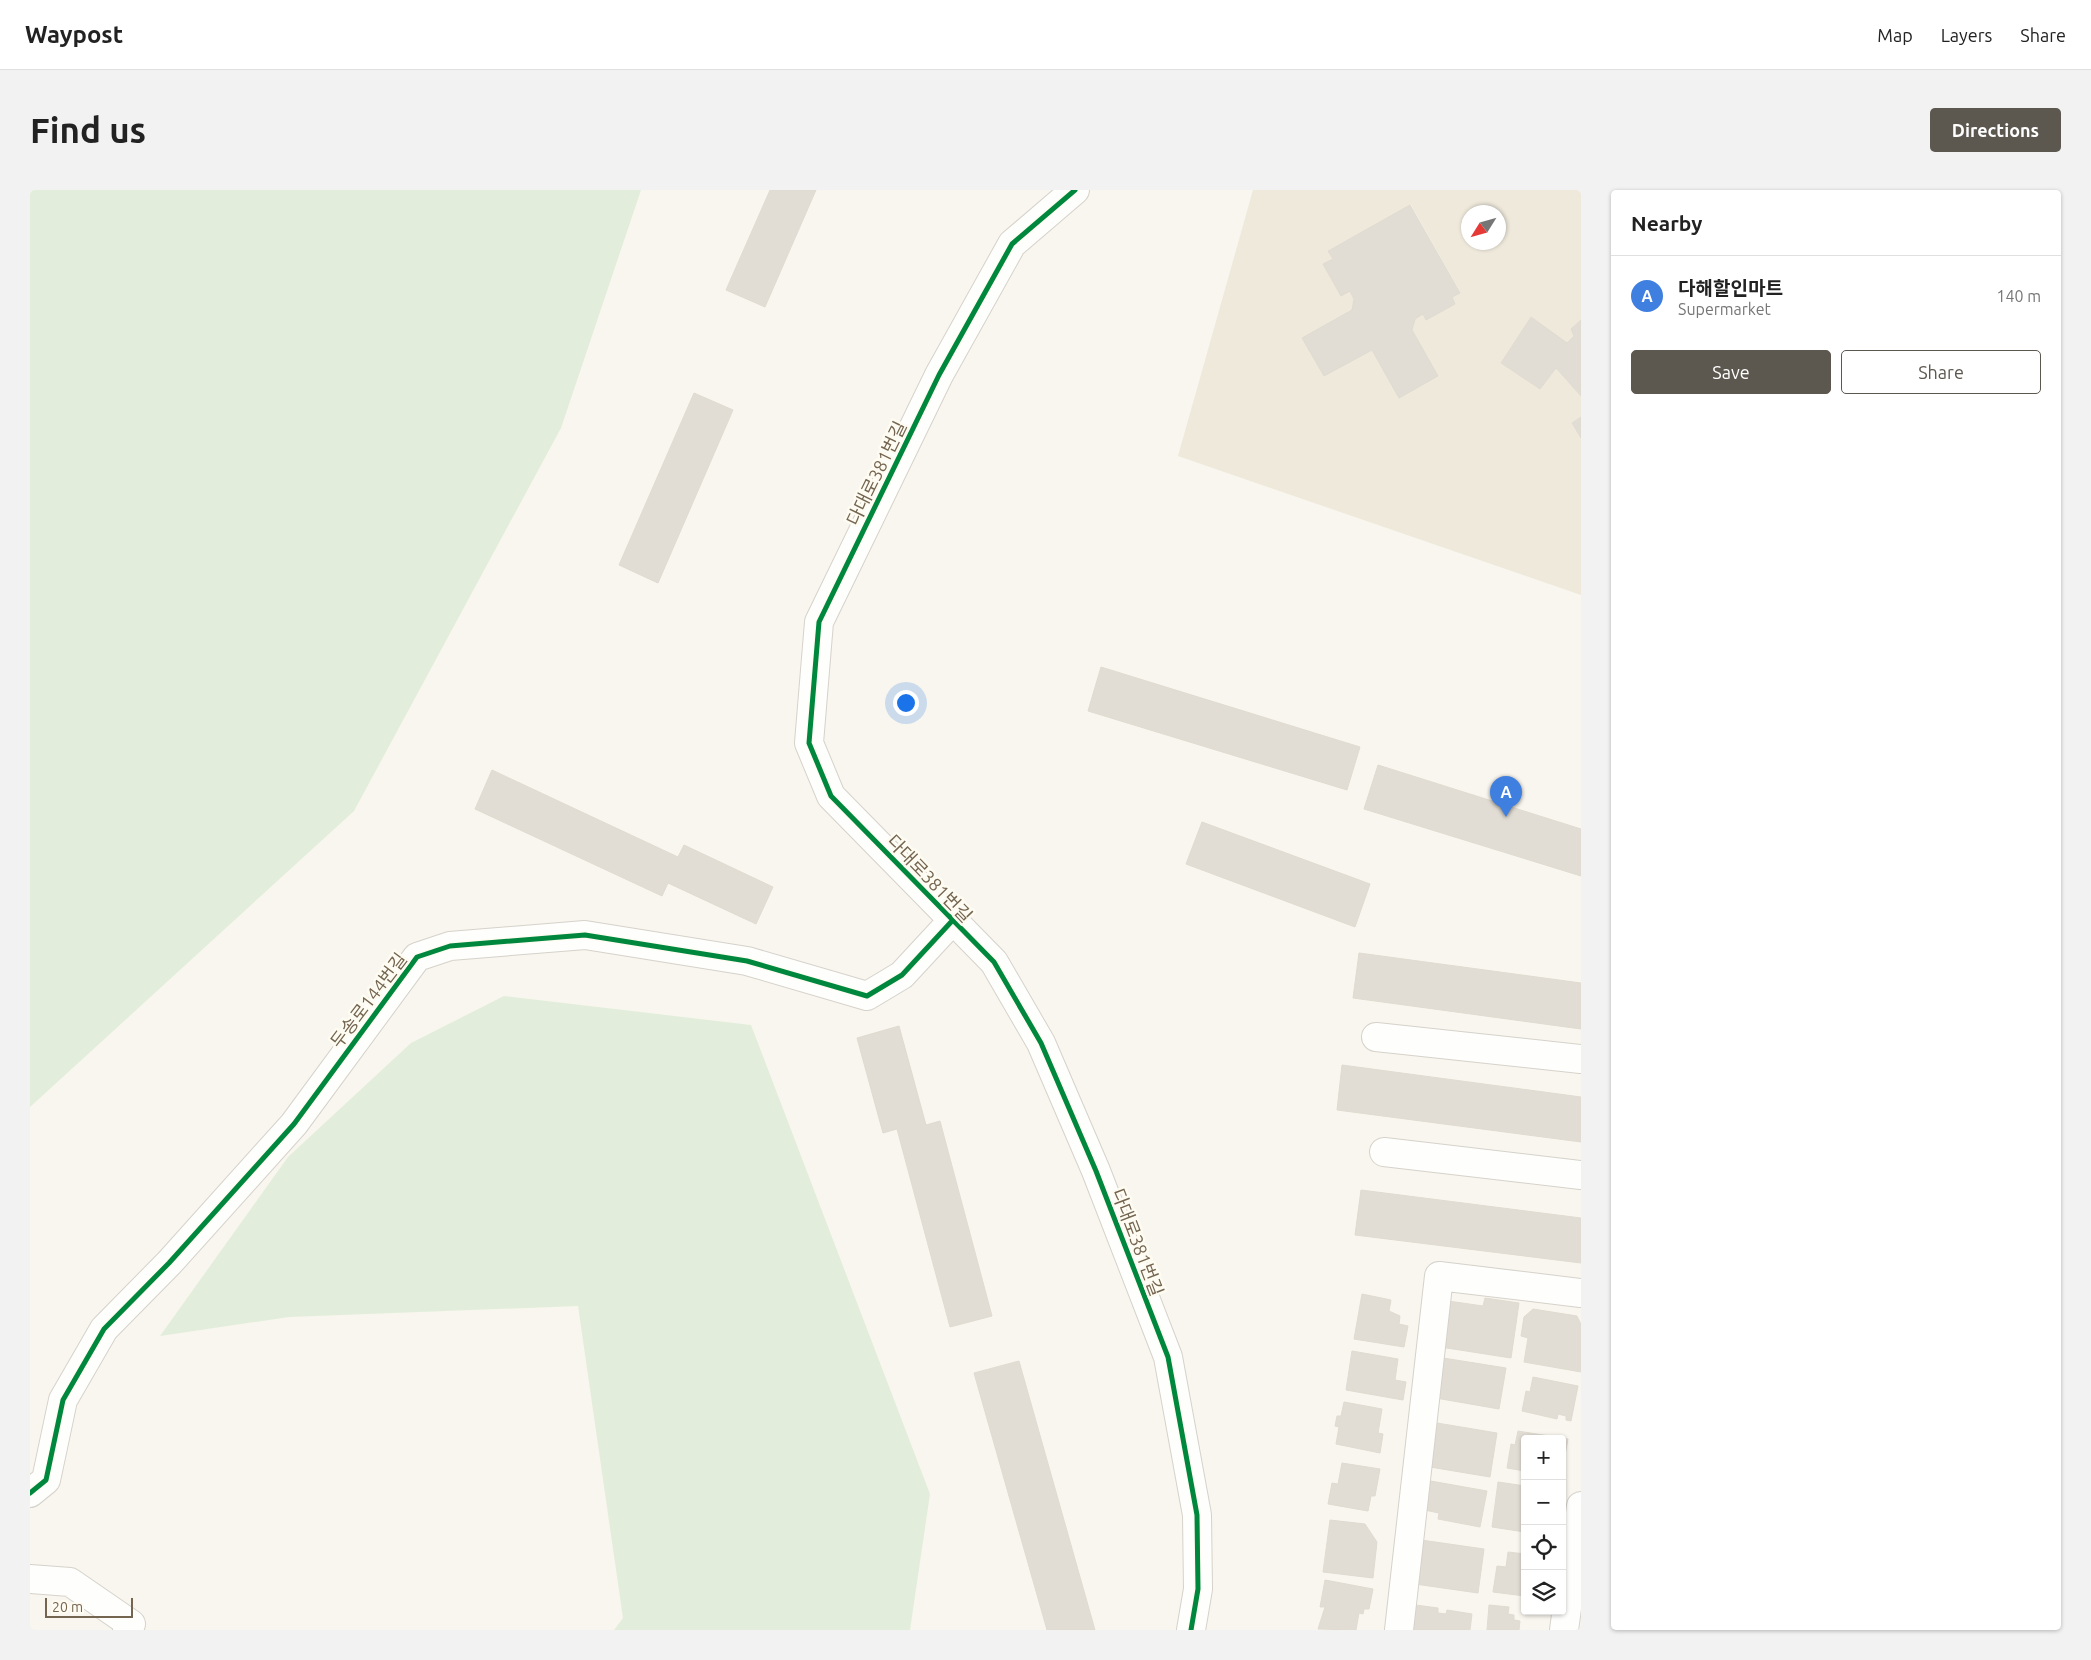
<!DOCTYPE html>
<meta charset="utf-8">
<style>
body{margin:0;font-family:Ubuntu,"Noto Sans KR",sans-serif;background:#f2f2f2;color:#222}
.controls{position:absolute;right:15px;bottom:15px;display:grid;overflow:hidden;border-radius:5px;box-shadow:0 1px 4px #0004}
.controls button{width:45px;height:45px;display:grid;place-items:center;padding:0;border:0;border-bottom:1px solid #e0e0e0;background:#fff;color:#222;font:25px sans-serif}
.compass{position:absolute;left:1431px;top:15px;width:45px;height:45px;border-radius:50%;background:#fff;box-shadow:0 1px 4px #0004;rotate:233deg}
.scale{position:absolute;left:15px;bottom:12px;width:88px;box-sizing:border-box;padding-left:5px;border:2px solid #746550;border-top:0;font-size:14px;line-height:18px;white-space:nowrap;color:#746550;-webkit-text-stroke:4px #fefcf2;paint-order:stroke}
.you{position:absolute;left:875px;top:512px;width:18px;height:18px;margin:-12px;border:4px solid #fff;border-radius:50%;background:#1a73e8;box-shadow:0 0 0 8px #1a73e833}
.badge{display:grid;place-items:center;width:32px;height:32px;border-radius:50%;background:#5c574f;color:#fff;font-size:16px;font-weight:700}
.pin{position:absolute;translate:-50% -41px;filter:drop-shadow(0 1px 2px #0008)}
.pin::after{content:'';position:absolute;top:26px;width:18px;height:15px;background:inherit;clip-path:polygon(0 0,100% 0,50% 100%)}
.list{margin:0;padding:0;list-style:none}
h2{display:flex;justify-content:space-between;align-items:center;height:65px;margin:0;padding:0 20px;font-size:21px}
h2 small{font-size:16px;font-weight:400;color:#767676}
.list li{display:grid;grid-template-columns:32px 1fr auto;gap:15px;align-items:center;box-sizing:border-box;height:80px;padding:0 20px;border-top:1px solid #e0e0e0}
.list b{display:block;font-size:19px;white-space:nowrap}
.list p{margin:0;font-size:16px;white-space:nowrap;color:#767676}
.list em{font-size:16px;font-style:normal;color:#767676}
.actions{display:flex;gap:10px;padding:15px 20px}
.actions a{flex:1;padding:11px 0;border:1px solid #5c574f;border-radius:5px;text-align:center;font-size:18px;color:#5c574f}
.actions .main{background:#5c574f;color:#fff}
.icon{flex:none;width:28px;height:28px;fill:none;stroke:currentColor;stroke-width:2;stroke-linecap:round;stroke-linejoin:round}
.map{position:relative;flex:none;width:1551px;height:1440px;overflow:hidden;border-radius:5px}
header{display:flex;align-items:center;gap:30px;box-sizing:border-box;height:70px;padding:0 25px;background:#fff;border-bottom:1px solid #e0e0e0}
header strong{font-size:24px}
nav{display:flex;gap:28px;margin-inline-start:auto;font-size:18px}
.intro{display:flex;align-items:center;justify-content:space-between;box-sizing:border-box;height:120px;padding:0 30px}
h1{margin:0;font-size:35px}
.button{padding:12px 22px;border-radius:5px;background:#5c574f;color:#fff;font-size:18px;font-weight:700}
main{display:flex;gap:30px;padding:0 30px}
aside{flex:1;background:#fff;border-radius:5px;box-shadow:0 1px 4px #0004}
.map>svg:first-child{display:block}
.residential{fill:#eee9db;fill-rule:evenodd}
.green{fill:#e2eedb}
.building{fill:#e2ddd4;stroke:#e0dbd1}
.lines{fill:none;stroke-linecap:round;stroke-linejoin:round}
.minor-casing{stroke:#d6d2cb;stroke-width:30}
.minor{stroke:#fefefc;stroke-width:28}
.cycleway-casing{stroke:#fefcf2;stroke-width:8}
.cycleway{stroke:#00873e;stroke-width:5}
.labels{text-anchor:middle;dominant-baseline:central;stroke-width:5;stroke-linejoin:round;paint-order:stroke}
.street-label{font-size:18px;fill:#746550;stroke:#fefcf2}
</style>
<header>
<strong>Waypost</strong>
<nav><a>Map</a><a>Layers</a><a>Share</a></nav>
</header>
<div class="intro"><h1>Find us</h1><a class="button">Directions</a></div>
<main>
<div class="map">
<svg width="1551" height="1440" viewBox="0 0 1551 1440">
<rect width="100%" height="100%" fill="#f8f6ee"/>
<path class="residential" d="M1223 0H1551V130L1541 139 1544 146 1537 153 1501 127 1471 173 1510 199 1526 178 1551 206V227L1542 233 1551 248V405L1148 266ZM1381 15 1430 102 1422 107 1425 114 1396 130 1393 124 1385 129 1382 140 1408 186 1369 208 1342 160 1294 186 1272 148 1322 120 1324 109 1320 101 1294 74 1303 69 1299 60ZM1438 22H1468V52H1438Z"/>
<path class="green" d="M0 0H611L531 238 324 621 0 917Z
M474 806 721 835 900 1304 880 1440H584L593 1428 548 1116 259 1127 130 1146 258 967 381 853Z"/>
<path class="building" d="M740 0H786L735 117 696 100Z
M1380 15 1430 103 1422 107 1425 114 1396 130 1393 124 1385 129 1382 140 1408 186 1369 208 1342 160 1294 186 1272 148 1322 120 1324 109 1320 101 1311 106 1293 74 1303 69 1298 61Z
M1501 127 1537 153 1544 146 1541 139 1551 130V206L1526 178 1510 199 1471 173Z
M664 203 703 220 628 393 589 375Z
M1551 227V248L1542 233Z
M1071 477 1330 557 1317 600 1058 521Z
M1348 575 1551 639V686L1334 619Z
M462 580 648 667 654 655 743 697 726 734 638 693 632 706 445 619Z
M1172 632 1340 694 1325 737 1156 674Z
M1329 763 1551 793V839L1323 808Z
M869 836 896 935 910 931 962 1126 920 1137 867 939 853 943 827 848Z
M1312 875 1551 907V952L1307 920Z
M1331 1000 1551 1028V1073L1325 1045Z
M1332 1104 1361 1110 1359 1121 1370 1126 1369 1134 1378 1136 1374 1157 1324 1149Z
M1455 1108 1489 1113 1481 1168 1404 1156 1411 1110 1453 1116Z
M1503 1119 1547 1126 1551 1134V1182L1494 1172 1498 1148 1491 1146 1494 1127Z
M1322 1161 1368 1169 1365 1190 1376 1192 1373 1210 1316 1200Z
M1407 1167 1476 1178 1469 1219 1400 1207Z
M989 1171 1065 1440H1017L944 1183Z
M1503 1187 1548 1196 1541 1231 1536 1230V1226L1528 1224 1527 1229 1492 1221 1496 1201 1500 1202Z
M1314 1212 1352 1219 1348 1243 1353 1244 1350 1263 1306 1254 1309 1237 1305 1236 1307 1226H1311Z
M1401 1232 1467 1243 1460 1287 1394 1276Z
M1488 1241 1538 1249 1532 1281V1249H1495V1281L1477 1278 1481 1254 1485 1255Z
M1312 1273 1350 1279 1345 1306H1341L1338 1321 1298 1314 1302 1293 1308 1294Z
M1395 1290 1457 1301 1450 1337 1408 1329 1409 1323 1390 1319Z
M1468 1292 1495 1296V1342L1462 1337Z
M1300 1330 1335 1334 1347 1352 1343 1388 1293 1382Z
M1391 1350 1454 1359 1448 1403 1385 1394Z
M1478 1362 1495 1364V1406L1463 1402 1467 1376 1476 1377Z
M1295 1390 1343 1399 1339 1419H1334L1333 1424 1329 1423 1326 1440 1288 1439 1295 1417H1290Z
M1378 1414 1408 1418V1423L1416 1424 1417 1420 1442 1424 1440 1440H1375Z
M1459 1415 1479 1417 1478 1424 1484 1425V1430L1490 1431 1489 1440H1457Z"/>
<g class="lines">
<defs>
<path id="minor" d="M1045 0 982 54 909 185 789 432 779 553 801 606 964 772 1011 853 1066 981 1138 1167 1167 1325 1168 1399 1161 1440
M1346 847 1551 869
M1354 962 1551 985
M0 1303 16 1290 33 1210 74 1139 139 1073 264 934 387 767 420 756 555 745 717 771 837 806 872 785 922 731
M0 1389 40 1392 101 1434 97 1440
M1369 1440 1409 1086 1551 1103
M1534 1440 1551 1316"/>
</defs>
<use href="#minor" class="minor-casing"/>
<use href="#minor" class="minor"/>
<defs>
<path id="cycleway" d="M1045 0 982 54 909 185 789 432 779 553 801 606 964 772 1011 853 1066 981 1138 1167 1167 1325 1168 1399 1161 1440
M0 1303 16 1290 33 1210 74 1139 139 1073 264 934 387 767 420 756 555 745 717 771 837 806 872 785 922 731"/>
</defs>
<use href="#cycleway" class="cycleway-casing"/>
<use href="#cycleway" class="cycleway"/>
</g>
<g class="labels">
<g class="street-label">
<text transform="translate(846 283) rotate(-64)">다대로381번길</text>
<text transform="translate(900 688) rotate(46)">다대로381번길</text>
<text transform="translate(338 810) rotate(-53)">두송로144번길</text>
<text transform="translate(1108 1052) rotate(69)">다대로381번길</text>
</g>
</g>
</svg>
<div class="controls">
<button>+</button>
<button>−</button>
<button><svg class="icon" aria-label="locate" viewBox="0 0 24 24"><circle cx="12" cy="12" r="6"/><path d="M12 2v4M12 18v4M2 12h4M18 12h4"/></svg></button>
<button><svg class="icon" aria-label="layers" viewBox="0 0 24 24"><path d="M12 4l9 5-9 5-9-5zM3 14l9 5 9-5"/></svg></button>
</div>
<svg class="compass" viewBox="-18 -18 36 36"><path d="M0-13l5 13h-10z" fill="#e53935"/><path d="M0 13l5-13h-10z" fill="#767676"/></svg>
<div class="scale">20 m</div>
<div class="you"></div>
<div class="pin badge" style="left:1476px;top:627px;background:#3f7fe0">A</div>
</div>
<aside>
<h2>Nearby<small></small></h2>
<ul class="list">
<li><span class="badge" style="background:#3f7fe0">A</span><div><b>다해할인마트</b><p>Supermarket</p></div><em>140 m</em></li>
</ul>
<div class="actions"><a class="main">Save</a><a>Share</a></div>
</aside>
</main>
